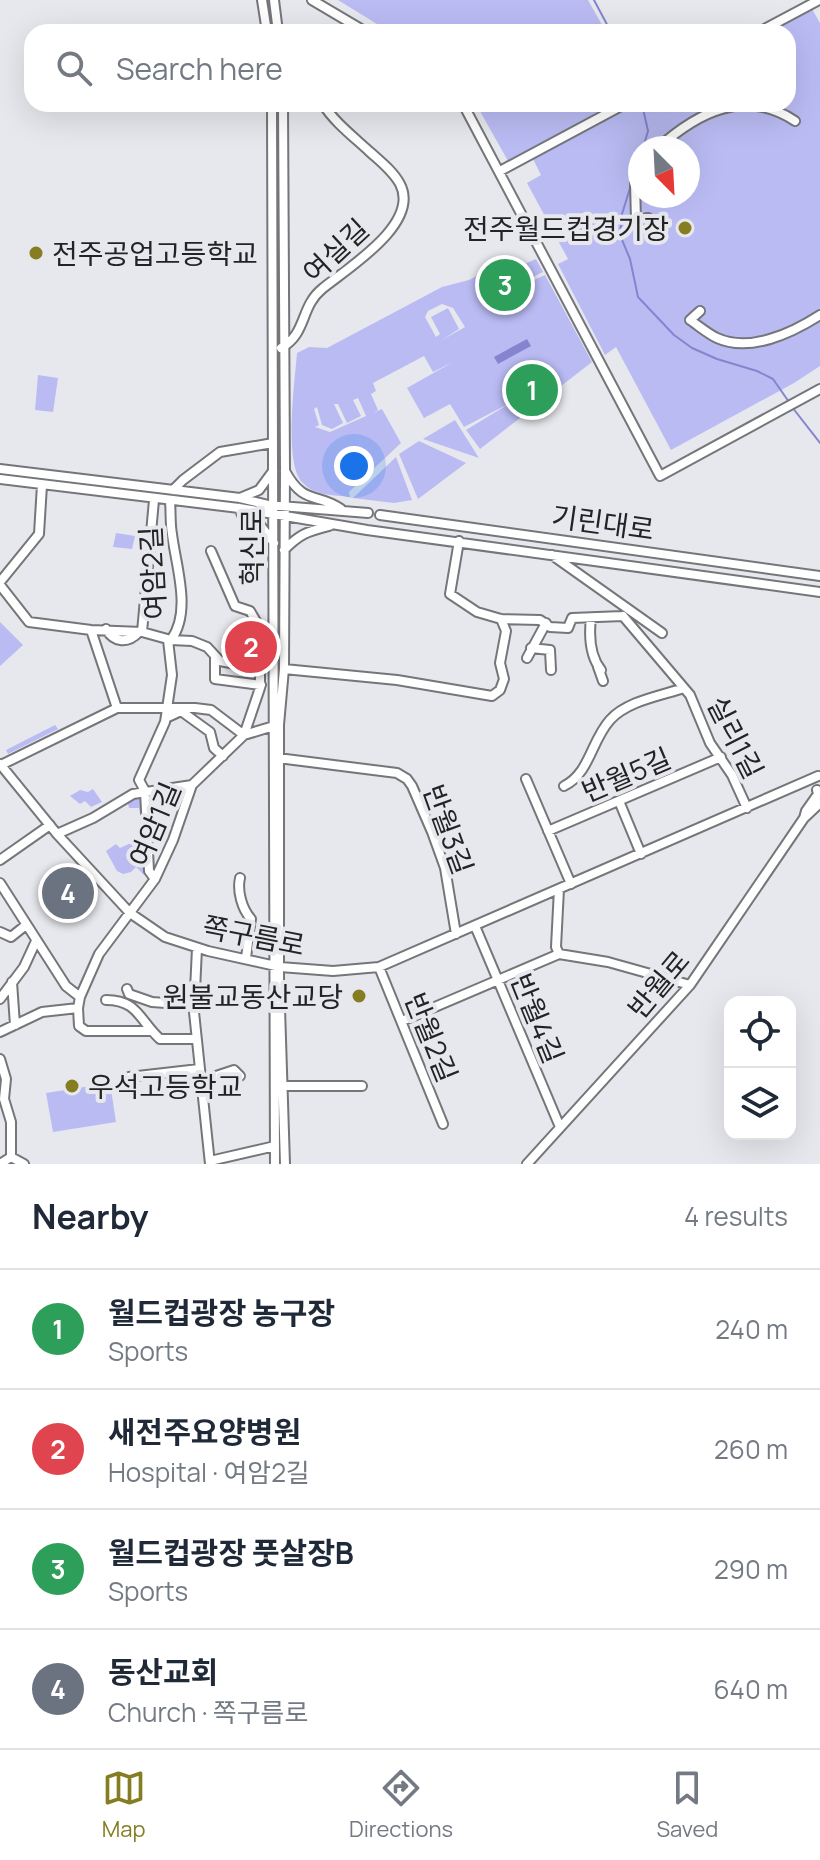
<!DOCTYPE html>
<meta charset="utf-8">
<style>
body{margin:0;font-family:Manrope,"Noto Sans KR",sans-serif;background:#f2f2f3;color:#1f2937}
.controls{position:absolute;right:24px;bottom:24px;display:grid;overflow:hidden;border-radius:16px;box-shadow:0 8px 32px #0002}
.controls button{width:72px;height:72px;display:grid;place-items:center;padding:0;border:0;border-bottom:2px solid #e0e1e3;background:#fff;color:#1f2937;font:40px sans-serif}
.compass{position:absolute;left:628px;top:136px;width:72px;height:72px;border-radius:50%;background:#fff;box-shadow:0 8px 32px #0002;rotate:156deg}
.you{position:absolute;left:354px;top:466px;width:28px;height:28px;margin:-20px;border:6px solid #fff;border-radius:50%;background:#1a73e8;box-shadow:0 0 0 12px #1a73e833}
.badge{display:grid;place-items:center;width:52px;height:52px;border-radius:50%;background:#867d23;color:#fff;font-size:26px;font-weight:700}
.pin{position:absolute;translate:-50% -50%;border:4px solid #fff;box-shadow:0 2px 8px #0006}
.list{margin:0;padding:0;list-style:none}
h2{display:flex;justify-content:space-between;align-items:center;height:104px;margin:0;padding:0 32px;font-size:34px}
h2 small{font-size:26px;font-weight:400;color:#747a83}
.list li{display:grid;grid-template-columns:52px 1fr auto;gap:24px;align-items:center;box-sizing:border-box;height:120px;padding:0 32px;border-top:2px solid #e0e1e3}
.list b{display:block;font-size:30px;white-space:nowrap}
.list p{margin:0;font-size:26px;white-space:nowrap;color:#747a83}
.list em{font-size:26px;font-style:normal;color:#747a83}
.icon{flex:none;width:44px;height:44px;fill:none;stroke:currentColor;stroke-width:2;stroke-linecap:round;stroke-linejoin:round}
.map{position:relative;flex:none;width:820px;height:1164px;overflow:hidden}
.search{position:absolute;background:#fff;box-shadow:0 8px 32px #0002;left:24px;right:24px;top:24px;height:88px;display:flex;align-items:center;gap:20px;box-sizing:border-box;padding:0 28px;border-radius:24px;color:#747a83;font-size:30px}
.sheet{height:584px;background:#fff}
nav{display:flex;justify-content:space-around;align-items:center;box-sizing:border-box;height:112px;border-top:2px solid #e0e1e3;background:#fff;font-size:22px;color:#747a83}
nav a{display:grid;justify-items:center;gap:4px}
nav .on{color:#867d23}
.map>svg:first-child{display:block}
.green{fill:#babbf3;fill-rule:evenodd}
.water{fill:#8585cf}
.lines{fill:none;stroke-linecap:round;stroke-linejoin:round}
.stream{stroke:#8585cf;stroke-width:2}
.minor-casing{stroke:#75767a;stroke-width:12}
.minor{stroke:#fff;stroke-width:8}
.poi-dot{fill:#867d23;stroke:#e7e8ed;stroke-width:3}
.labels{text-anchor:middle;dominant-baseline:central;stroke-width:8;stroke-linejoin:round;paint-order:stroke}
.poi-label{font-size:28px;fill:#232325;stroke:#e7e8ed;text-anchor:end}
.street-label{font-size:28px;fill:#232325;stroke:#e7e8ed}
</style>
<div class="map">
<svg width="820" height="1164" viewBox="0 0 820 1164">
<rect width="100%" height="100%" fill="#e7e8ed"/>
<path class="green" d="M338 0H588L606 32H390Z
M812 9 820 23V366L794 383 671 450 616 347 605 355 558 264 568 259 527 183 541 175 533 159 635 104H788V32H769ZM640 148H688V196H640Z
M476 104H612L508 161Z
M536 259 543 272 531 278 534 280 545 275 592 362 480 449 466 430 512 402 464 427 450 404 424 418 407 388 453 362 433 372 424 356 373 383 376 391 371 394 378 410 373 413 382 409 401 443 349 492 350 497C334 495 315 496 303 483 283 465 295 380 297 353L309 347 327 348 442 287 469 280 501 264 517 267 522 271 520 266ZM442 304 453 308 465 327 442 340 459 329 448 308 431 317 440 334 436 337 425 317 428 311ZM358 398 366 416 330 432 315 427 319 425 314 409 317 407 322 425 332 429 343 423 334 404H338L347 423 361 416 353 400Z
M38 375 58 378 53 412 35 410Z
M455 420 479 458 423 439Z
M419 441 466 463 418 499 399 454Z
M396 457 412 500 394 503 353 498Z
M116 533 135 536 132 549 113 547Z
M0 622 23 645 0 666Z
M55 725 58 729 8 754 6 750Z
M93 789 102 802 91 807 85 801 80 804 70 796 80 790 88 792Z
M144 792 148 871 144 875 136 867 131 872 123 874 117 871 106 851 116 844 120 848 144 837 139 808H129L127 799Z
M110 1083 116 1122 53 1132 46 1093Z"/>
<path class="water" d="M527 339 531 346 498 364 494 357Z"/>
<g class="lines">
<path class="stream" d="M594 0 611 32
M642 104 648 131 643 148
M633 179 640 157
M631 185 622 214 620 235 630 259 638 297 674 335 692 348 717 359 757 371 773 379 789 402
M792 407 820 443"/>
<defs>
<path id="minor" d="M262 0 267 32
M274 0 278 32
M312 0 366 32
M759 32 819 0
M272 104 275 1164
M283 104 285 470 284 669 279 725V977L285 1164
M463 104 660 476 820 389
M658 148C698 112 745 88 795 121
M500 171 625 104
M640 173 635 183 636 220 648 218
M700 311 690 320C699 326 708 334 717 338 750 353 792 333 820 315
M281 348C307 334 300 307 322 289 346 269 421 224 400 184 393 171 380 161 370 152 355 138 334 122 323 104
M0 469 240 498 268 505 368 513
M285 471C304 506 317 492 341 509
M0 479 239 508 367 530 820 592
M173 490 183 480 220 452 273 443
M240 498 259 490 273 471
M239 508 242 515 260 525 274 543
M380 515 820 576
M459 541 450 594 477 612 501 619 540 620 550 627 568 628 572 618 623 616
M284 550C300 534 306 532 329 526
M211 551 235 606 250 611 270 645
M552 555 662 633
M0 582 39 534 42 485
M0 585 29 622 91 630 142 632 171 640C192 611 176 567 172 534 170 523 171 512 170 502
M623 616 690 695 710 743 732 775 747 808
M591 618C589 635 590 656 601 670
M106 629C114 643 128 644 139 632
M91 630 117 708
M142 632 154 500
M531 648 550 650 551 670
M215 656V679L261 685
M527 658 546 623
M598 667 603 681
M284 669 397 680 492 696 500 690 504 679 500 663 506 631 501 619
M166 718 181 711 210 732 214 748 223 756
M278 758 397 773 407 779 412 786 432 832 445 868 456 934
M0 764 57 834 130 913 165 937 208 951 280 967 333 971 379 967 818 776
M1 765 117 708H195L211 710 244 735 260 688V669L220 661 207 647 192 641 171 640
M526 779 571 884
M564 786C590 773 591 741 610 720 627 701 660 696 684 688
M619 801 641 854
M804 818 820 803
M548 831 721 757
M57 834 93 818 133 794 192 785
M0 860 50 825
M240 878C237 891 242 909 251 919L246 958
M155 879 149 871 145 791 139 780 165 722 172 675 168 640
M0 883 66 986 80 997
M559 889 556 947 559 954 608 962 690 985
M475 926 560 1127
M0 932 11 937 26 925
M197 948 194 1012 210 1164
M379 967 443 1124
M12 982 15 1025
M127 989 129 994 152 1002 193 1005
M0 999 24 967 36 941
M106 1000C138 1000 139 1020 160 1039H196
M78 1008 79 1026 86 1031H150
M402 1021 559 954
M0 1032 42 1012 78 1008 80 997 99 954 155 879 173 840 192 785 244 735 277 725
M0 1059 6 1079 4 1099 11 1122V1157L0 1164
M129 1077 199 1069
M201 1081 234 1070 240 1076
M280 1086H362
M11 1157 24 1164
M210 1161 275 1146
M527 1164 690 985 804 818 806 811 818 794 817 790"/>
</defs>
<use href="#minor" class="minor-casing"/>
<use href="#minor" class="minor"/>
</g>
<g class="poi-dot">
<circle cx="685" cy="228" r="8"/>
<circle cx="36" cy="253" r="8"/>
<circle cx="359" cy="996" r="8"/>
<circle cx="72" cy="1086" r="8"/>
</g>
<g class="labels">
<g class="poi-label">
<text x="669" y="228">전주월드컵경기장</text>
<text x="52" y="253" text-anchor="start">전주공업고등학교</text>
<text x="343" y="996">원불교동산교당</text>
<text x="88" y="1086" text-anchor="start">우석고등학교</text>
</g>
<g class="street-label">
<text transform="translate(335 250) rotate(-43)">여실길</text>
<text transform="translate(603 522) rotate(8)">기린대로</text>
<text transform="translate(251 547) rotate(-90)">혁신로</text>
<text transform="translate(152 573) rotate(-93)">여암2길</text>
<text transform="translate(736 737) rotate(63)">실리1길</text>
<text transform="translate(626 774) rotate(-23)">반월5길</text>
<text transform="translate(154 824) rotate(-67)">여암1길</text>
<text transform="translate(449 829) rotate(70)">반월3길</text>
<text transform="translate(254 935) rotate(11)">쪽구름로</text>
<text transform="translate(658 984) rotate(-50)">반월로</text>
<text transform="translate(538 1018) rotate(68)">반월4길</text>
<text transform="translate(432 1037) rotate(68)">반월2길</text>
</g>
</g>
</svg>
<div class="controls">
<button><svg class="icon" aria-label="locate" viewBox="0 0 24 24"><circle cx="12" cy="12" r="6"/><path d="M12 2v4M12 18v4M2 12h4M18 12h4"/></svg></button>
<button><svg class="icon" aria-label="layers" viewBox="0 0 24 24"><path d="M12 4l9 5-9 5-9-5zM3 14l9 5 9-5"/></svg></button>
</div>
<svg class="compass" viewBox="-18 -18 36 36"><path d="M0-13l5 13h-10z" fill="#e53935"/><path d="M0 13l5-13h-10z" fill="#747a83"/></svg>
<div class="you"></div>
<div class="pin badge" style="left:532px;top:390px;background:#2e9e5b">1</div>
<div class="pin badge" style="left:251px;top:647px;background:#e0444e">2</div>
<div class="pin badge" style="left:505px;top:285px;background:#2e9e5b">3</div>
<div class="pin badge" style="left:68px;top:893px;background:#6b7280">4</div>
<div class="search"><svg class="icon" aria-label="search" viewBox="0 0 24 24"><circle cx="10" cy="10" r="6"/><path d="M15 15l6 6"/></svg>Search here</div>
</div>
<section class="sheet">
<h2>Nearby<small>4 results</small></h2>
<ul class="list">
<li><span class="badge" style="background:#2e9e5b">1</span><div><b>월드컵광장 농구장</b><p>Sports</p></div><em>240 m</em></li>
<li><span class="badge" style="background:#e0444e">2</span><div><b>새전주요양병원</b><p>Hospital · 여암2길</p></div><em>260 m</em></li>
<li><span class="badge" style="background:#2e9e5b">3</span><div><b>월드컵광장 풋살장B</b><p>Sports</p></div><em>290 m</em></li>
<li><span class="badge" style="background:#6b7280">4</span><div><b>동산교회</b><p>Church · 쪽구름로</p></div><em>640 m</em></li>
</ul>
</section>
<nav>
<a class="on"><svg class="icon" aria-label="map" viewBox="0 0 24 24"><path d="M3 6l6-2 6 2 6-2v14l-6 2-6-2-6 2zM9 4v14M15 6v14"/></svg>Map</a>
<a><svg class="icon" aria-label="directions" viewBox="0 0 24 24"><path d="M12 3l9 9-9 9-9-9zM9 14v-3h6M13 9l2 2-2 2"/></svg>Directions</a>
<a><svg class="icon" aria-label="saved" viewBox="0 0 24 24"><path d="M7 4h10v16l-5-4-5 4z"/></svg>Saved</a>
</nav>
